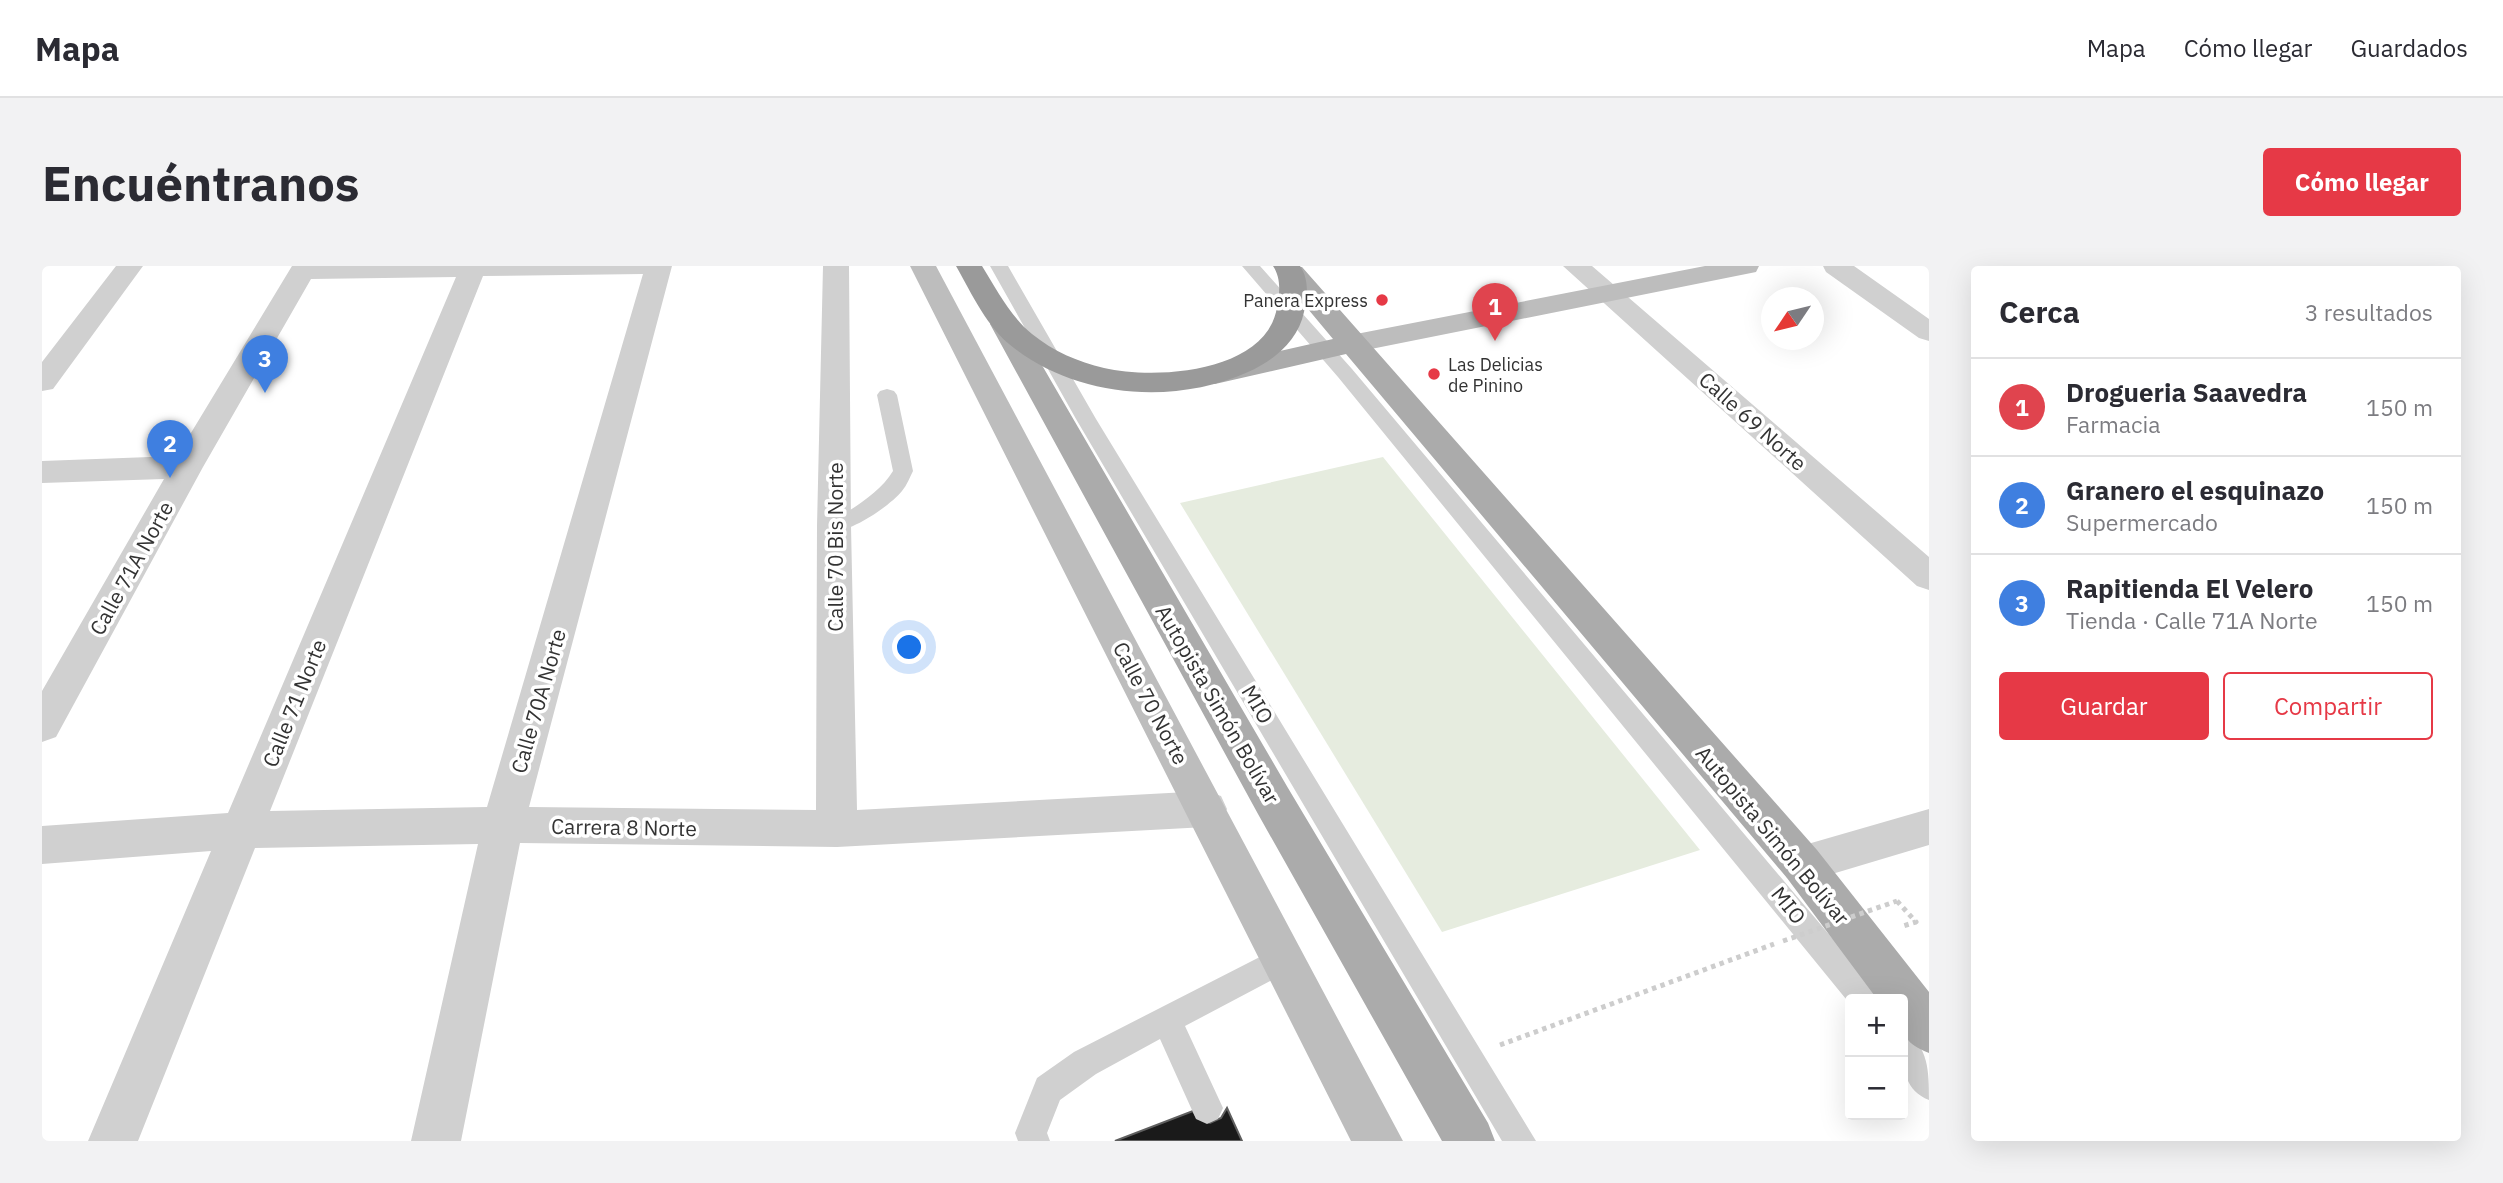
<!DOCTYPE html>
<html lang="es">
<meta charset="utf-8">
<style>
body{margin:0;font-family:"IBM Plex Sans",sans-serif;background:#f2f2f3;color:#2b2b33}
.controls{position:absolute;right:21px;bottom:21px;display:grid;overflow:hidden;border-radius:7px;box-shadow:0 7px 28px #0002}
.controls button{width:63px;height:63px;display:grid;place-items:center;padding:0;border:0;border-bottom:2px solid #e1e1e2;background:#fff;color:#2b2b33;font:35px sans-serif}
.compass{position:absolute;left:1719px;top:21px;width:63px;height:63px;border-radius:50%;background:#fff;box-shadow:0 7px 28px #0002;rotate:235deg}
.you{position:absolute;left:868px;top:382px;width:24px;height:24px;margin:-18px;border:5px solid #fff;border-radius:50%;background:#1a73e8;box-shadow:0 0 0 10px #1a73e833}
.badge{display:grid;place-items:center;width:46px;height:46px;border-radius:50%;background:#e63946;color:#fff;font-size:23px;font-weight:700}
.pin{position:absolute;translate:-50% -58px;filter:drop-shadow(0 2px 4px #0008)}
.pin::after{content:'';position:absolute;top:37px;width:24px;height:21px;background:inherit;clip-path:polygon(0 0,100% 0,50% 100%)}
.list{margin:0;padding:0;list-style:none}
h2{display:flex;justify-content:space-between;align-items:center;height:91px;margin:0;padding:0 28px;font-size:30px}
h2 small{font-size:23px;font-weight:400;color:#7c7c81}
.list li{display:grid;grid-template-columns:46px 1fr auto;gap:21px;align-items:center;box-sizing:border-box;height:98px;padding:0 28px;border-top:2px solid #e1e1e2}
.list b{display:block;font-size:26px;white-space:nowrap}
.list p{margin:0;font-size:23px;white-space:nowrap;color:#7c7c81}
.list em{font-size:23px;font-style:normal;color:#7c7c81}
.actions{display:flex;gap:14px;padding:21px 28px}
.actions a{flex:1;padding:16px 0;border:2px solid #e63946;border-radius:7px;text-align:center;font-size:24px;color:#e63946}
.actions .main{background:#e63946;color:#fff}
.map{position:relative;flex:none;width:1887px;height:875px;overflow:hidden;border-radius:7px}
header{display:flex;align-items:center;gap:42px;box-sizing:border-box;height:98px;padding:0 35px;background:#fff;border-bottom:2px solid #e1e1e2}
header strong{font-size:33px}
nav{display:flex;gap:38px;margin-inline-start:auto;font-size:24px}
.intro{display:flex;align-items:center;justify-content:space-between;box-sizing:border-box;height:168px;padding:0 42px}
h1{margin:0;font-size:49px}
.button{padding:18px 32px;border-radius:7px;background:#e63946;color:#fff;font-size:24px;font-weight:700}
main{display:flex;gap:42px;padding:0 42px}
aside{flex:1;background:#fff;border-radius:7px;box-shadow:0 7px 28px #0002}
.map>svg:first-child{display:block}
.green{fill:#e6ecdf}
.building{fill:#1a1a1a;stroke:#5f5f5f;stroke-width:2}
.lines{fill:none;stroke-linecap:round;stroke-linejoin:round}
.path{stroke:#cdcdcd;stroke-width:5;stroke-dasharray:4.5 4.5;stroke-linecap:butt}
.lane{fill:#d0d0d0;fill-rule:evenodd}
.street{fill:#d0d0d0;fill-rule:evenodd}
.secondary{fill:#bdbdbd;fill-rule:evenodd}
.primary{fill:#ababab;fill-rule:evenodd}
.highway{fill:#9a9a9a;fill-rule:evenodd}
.path-bridge{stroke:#cdcdcd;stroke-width:5;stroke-dasharray:4.5 4.5;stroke-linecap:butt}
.poi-dot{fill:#e63946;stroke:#fff;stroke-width:2.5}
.labels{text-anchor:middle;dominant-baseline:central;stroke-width:7;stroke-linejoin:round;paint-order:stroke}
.far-poi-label{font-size:18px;fill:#333;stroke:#fff;text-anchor:end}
.street-label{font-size:21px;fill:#333;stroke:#fff}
</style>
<header>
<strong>Mapa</strong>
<nav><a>Mapa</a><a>Cómo llegar</a><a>Guardados</a></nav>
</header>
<div class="intro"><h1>Encuéntranos</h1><a class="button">Cómo llegar</a></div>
<main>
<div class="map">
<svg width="1887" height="875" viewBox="0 0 1887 875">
<rect width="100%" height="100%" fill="#fff"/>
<path class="green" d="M1341 191 1658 584 1400 666 1138 237Z"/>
<path class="building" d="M1185 842 1200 875H1073L1151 845 1155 852 1168 857 1179 852Z"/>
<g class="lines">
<path class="path" d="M1855 635 1874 656 1861 660
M1458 779 1732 678"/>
<path class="lane" d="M948 0H966L1054 153 1494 875H1460L1034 153Z
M1200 0H1218L1310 103 1833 723 1838 733H1808V738L1296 111Z
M845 123 852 125 855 129 871 205C868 211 865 219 860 225 848 240 803 271 784 265L781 260C786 251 796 251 805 246 821 236 841 222 851 205L835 129 838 125Z
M1241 679 1251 683 1255 693 1251 703 1143 760 1181 842 1176 853 1165 858 1154 853 1118 773 1054 808 1018 834 1005 867 1008 875H976L973 867 995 812 1032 786Z
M1861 766C1887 778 1887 807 1887 834 1858 822 1860 793 1861 766Z"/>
<path class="street" d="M74 0H101L11 123 0 125V96Z
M250 0H630L487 541 774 544 775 260 781 0H807L809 260 815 544 1164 525 1179 530 1185 543 1179 556 1164 561 795 581 478 577 419 875H369L436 578 213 582 96 875H46L169 585 0 598V560L186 547 414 11 269 13 161 201 14 471 0 476V425L122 213 0 217V195L135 190ZM601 8 445 541 228 545 441 10Z
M1521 0H1550L1887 291V324L1875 320Z
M1781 0H1812L1887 53V75L1877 72 1784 6Z
M1887 543V579L1760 617 1745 612 1739 598 1745 584Z"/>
<path class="secondary" d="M868 0H894L1361 875H1309Z
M1663 0H1717L1714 6 1309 87 1299 84 1295 78 1299 72 1309 69Z"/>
<path class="primary" d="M1245 0 1260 1 1775 584 1887 726V787C1856 775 1861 763 1861 733H1835L1745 612 1304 88 1173 118 1162 116 1158 109 1162 102 1291 73 1236 7 1240 1Z
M962 49 972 52 976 58 1246 522 1446 857 1453 875H1400L1216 548 948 58 952 52Z"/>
<path class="highway" d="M914 0H940C955 24 968 50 990 68 1011 85 1036 96 1062 102 1113 114 1225 107 1235 41 1238 26 1239 12 1231 0H1258C1267 12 1266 32 1262 46 1256 75 1231 95 1206 106 1133 139 1036 132 972 82 945 62 930 28 914 0Z"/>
<path class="path-bridge" d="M1741 675 1855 635"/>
</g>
<g class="poi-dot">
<circle cx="1340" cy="34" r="7"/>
<circle cx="1392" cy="108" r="7"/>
</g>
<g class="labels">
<g class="far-poi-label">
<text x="1326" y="34">Panera Express</text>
<text x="1406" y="98" text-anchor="start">Las Delicias<tspan x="1406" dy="21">de Pinino</tspan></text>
</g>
<g class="street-label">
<text transform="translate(1711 155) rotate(42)">Calle 69 Norte</text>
<text transform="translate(793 281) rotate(-90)">Calle 70 Bis Norte</text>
<text transform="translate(89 302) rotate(-61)">Calle 71A Norte</text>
<text transform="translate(496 435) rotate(-74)">Calle 70A Norte</text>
<text transform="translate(252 437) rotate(-68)">Calle 71 Norte</text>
<text transform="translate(1109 437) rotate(62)">Calle 70 Norte</text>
<text transform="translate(1176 438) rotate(60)">Autopista Simón Bolívar</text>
<text transform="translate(1216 438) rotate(59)">MIO</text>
<text transform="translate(582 561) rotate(1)">Carrera 8 Norte</text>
<text transform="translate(1731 569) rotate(50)">Autopista Simón Bolívar</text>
<text transform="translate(1747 639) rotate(51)">MIO</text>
</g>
</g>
</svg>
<div class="controls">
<button>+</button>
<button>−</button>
</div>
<svg class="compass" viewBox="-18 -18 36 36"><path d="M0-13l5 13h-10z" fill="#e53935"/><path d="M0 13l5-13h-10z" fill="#7c7c81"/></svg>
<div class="you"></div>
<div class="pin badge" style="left:1453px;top:75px;background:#e0444e">1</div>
<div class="pin badge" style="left:128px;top:212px;background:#3f7fe0">2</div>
<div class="pin badge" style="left:223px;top:127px;background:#3f7fe0">3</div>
</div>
<aside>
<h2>Cerca<small>3 resultados</small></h2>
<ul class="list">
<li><span class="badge" style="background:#e0444e">1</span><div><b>Drogueria Saavedra</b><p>Farmacia</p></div><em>150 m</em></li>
<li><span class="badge" style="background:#3f7fe0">2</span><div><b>Granero el esquinazo</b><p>Supermercado</p></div><em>150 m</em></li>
<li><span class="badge" style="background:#3f7fe0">3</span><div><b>Rapitienda El Velero</b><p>Tienda · Calle 71A Norte</p></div><em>150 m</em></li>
</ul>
<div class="actions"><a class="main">Guardar</a><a>Compartir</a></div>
</aside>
</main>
